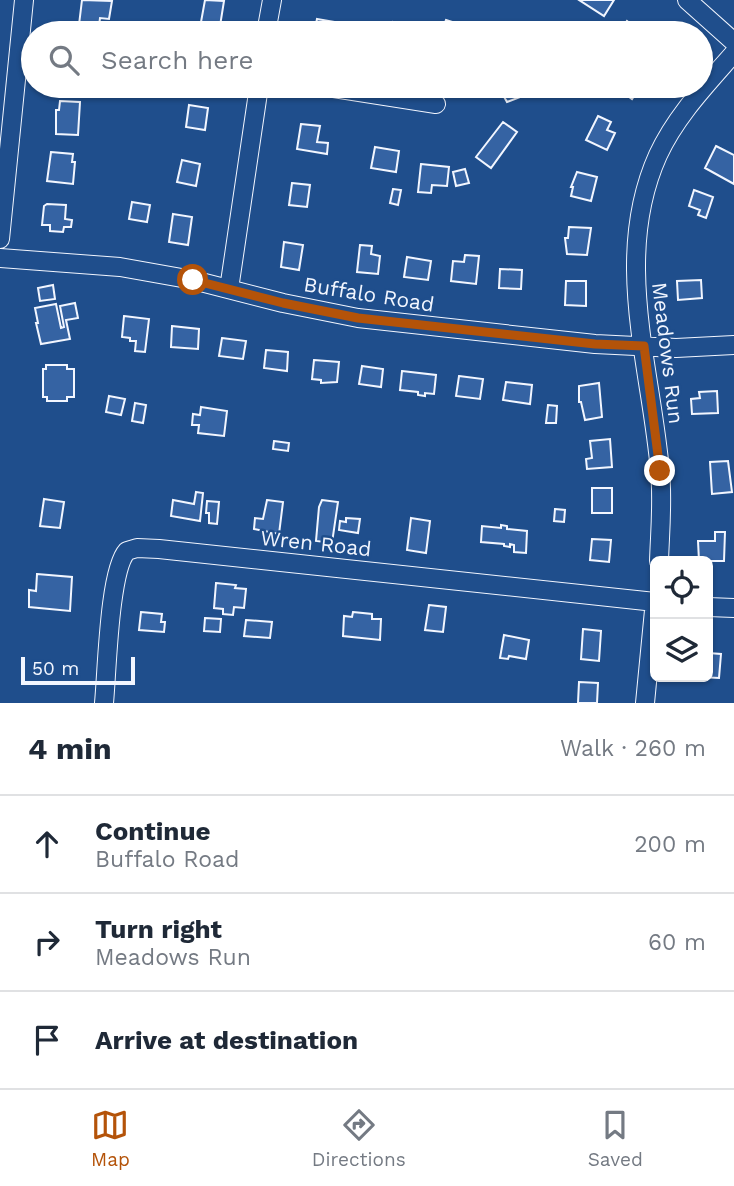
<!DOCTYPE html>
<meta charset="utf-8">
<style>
body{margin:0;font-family:"Work Sans",sans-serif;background:#f2f2f3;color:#1f2937}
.controls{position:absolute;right:21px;bottom:21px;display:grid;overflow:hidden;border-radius:10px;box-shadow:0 2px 5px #0004}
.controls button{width:63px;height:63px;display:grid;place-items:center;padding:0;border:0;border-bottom:2px solid #e0e1e3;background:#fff;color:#1f2937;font:35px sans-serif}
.scale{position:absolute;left:21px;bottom:18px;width:114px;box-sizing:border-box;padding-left:7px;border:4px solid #f2f6ff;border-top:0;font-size:19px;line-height:24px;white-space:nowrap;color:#f2f6ff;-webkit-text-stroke:5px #1f4e8c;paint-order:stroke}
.stop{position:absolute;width:21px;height:21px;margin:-16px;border:5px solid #b45309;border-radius:50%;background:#fff}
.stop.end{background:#b45309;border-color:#fff;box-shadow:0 2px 7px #0008}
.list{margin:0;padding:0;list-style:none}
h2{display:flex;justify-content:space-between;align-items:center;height:91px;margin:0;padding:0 28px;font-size:30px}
h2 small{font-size:23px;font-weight:400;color:#747a83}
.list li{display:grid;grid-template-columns:46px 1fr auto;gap:21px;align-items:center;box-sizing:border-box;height:98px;padding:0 28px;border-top:2px solid #e0e1e3}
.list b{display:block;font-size:26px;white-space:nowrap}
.list p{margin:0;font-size:23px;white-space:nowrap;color:#747a83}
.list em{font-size:23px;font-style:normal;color:#747a83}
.icon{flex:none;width:38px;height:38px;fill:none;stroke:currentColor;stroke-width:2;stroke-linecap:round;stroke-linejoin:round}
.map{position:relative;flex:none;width:734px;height:703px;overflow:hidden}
.search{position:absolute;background:#fff;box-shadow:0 2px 5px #0004;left:21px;right:21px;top:21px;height:77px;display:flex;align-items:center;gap:18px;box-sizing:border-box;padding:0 24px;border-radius:38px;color:#747a83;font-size:26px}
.sheet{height:385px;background:#fff}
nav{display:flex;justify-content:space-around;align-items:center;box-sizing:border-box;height:98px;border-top:2px solid #e0e1e3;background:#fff;font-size:19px;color:#747a83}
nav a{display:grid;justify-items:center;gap:4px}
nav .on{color:#b45309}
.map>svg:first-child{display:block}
.building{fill:#3563a3;stroke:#f2f6ff;stroke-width:2}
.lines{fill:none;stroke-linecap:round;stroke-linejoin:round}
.minor-casing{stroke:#f2f6ff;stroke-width:20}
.minor{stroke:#1f4e8c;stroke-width:18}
.route{stroke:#b45309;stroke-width:9}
.labels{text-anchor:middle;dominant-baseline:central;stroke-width:5;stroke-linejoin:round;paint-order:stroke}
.street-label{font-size:21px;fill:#f2f6ff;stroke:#1f4e8c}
</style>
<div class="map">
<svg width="734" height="703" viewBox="0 0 734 703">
<rect width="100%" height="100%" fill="#1f4e8c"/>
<path class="building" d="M82 0 112 1 109 19 100 18 98 33H78Z
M205 0 224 1 220 26 201 22Z
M579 0H614L604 16Z
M317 19 335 22 333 33H314Z
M446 20 474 29 473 33H441Z
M627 21 642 32V33H618Z
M393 22 415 26 414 33H391Z
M498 86H519L523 96 507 102Z
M614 86H641L632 99Z
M60 101 80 102 78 135 56 134V110H59Z
M189 105 208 108 205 130 186 127Z
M598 116 611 122 607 130 615 133 607 150 586 140Z
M503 122 517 132 491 168 476 157Z
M301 124 320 126 317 142 328 143 327 154 297 149Z
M716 146 734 155V184L705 168Z
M375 147 399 151 396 172 371 168Z
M51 152 73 154 72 162H75L73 184 47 181Z
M182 160 200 164 196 186 177 182Z
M421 164 449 167 447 186 432 185 431 193 418 192Z
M465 169 469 183 456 186 453 172Z
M577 172 597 177 591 201 571 196 573 187H571Z
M292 183 310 185 307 207 289 205Z
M393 189 401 190 398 205 390 203Z
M694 190 713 197 706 218 698 215 700 210 689 206Z
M132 202 150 205 147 222 129 219Z
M47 204 66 205 65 219 72 220 71 227H64L63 232 50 231V225H42L44 206Z
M173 214 192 217 188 245 169 242Z
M569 227 591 228 587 255 567 254 565 238H568Z
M284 242 303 245 299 270 281 267Z
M360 245 372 246 371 254 380 256 378 274 357 272Z
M465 255 479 256 476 284 451 281 453 261 464 262Z
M407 257 431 261 428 280 404 277Z
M500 269 522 270 521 289 499 288Z
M701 280 702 298 678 300 677 281Z
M566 281H586V306L565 305Z
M53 285 55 299 40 301 38 288Z
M75 303 78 318 66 320 70 339 41 344 36 323H38L35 308 56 304 61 328 64 327 60 306Z
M124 316 149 319 145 352 135 351 136 341H130V338L122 337Z
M172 326 199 329 198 349 171 347Z
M222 338 246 341 243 359 219 356Z
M266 350 288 352 287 371 264 368Z
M314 360 339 362 337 382 321 383V380L312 379Z
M46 365H67V369H74V397H67V401H47V397H43V369H46Z
M362 366 383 369 381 387 359 384Z
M402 371 436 375 434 394 425 393V396L418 395V392L400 390Z
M459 376 483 379 480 399 456 396Z
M506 382 532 385 530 404 503 400Z
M599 383 602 417 585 420 581 402H579V386Z
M717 391 718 413 692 414 691 399 700 398 699 392Z
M109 396 125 399 121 415 106 412Z
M135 403 146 405 143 423 132 421Z
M548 405 557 406 556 423H546Z
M201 407 227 411 224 436 198 433 199 425H192L193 414 200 415Z
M610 439 612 467 587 469 586 459 592 458 590 441Z
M274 441 289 443 288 451 273 449Z
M728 461 732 492 712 494 710 462Z
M592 488H612V513H592Z
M196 492 203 493 200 521 171 516 173 500 194 504Z
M44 499 64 502 60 528 40 526Z
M267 500 283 502 279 534 254 529 255 518 263 519Z
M322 500 338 502 332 543 316 541 319 507Z
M207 501 219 502 217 524 209 523V513H206Z
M555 509 565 510 564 522 554 521Z
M346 518 360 519 358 533 339 530 340 521 346 522Z
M411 518 430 521 426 553 407 550Z
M501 525 507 526V529L527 531 526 553 514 552V545L510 544V547L504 546V544L481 542 482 526 501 528Z
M715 532H725L724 561H699L698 541H715Z
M592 539 611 540 609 562 590 560Z
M37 574 72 577 70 611 29 607V590L36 591Z
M216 583 236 585 235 588 246 589 244 608 234 607 233 615 223 614V609L214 608Z
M429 605 446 607 443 632 425 630Z
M141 612 162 614 161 622H165L164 632 139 630Z
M353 612 372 614V619H381L380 640 343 636 344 616 352 617Z
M205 618 221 619 220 632 204 631Z
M246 620 272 622 270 638 244 636Z
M583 629 601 631 599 661 581 659Z
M504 635 529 640 526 659 509 656 508 659 500 658Z
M708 653 721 654 719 678 700 677H708Z
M579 682 598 683 597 703H578Z"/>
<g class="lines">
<defs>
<path id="minor" d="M687 0 734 42
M266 33 272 0
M321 86 436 104
M0 239 24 0
M0 258 120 267 193 280 283 303 358 318 595 344 676 348 734 345
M229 289 259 86
M659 561C660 531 663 501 660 471 651 366 612 257 658 155 676 116 706 85 734 53
M708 607 734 608
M104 703C107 673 109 570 127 551L137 548 159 549 655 602
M645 703 655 600"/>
</defs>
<use href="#minor" class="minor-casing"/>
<use href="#minor" class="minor"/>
</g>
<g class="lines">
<path class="route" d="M193 280 283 303 358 318 595 344 644 346 660 471"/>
</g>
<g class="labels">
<g class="street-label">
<text transform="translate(369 294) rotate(9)">Buffalo Road</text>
<text transform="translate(668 353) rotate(83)">Meadows Run</text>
<text transform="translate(316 543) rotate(6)">Wren Road</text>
</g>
</g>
</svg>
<div class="controls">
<button><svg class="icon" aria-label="locate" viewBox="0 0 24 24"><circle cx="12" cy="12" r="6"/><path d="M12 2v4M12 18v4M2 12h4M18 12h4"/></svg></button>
<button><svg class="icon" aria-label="layers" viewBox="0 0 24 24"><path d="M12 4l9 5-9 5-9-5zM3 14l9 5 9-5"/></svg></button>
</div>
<div class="scale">50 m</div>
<div class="stop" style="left:193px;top:280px"></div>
<div class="stop end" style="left:660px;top:471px"></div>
<div class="search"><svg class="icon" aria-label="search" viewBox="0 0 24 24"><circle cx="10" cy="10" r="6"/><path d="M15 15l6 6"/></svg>Search here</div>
</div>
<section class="sheet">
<h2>4 min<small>Walk · 260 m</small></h2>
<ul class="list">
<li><svg class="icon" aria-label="ahead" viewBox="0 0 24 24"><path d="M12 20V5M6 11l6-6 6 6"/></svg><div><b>Continue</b><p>Buffalo Road</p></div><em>200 m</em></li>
<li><svg class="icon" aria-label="right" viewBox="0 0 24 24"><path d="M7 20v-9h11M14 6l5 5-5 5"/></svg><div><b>Turn right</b><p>Meadows Run</p></div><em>60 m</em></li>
<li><svg class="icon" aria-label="arrive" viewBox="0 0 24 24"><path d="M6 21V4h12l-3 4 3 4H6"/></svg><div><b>Arrive at destination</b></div></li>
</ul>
</section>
<nav>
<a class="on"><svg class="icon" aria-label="map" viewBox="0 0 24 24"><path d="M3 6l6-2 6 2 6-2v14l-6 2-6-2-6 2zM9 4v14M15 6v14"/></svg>Map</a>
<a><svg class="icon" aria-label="directions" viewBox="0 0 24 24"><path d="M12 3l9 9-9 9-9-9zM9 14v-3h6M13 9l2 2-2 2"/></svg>Directions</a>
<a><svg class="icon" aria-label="saved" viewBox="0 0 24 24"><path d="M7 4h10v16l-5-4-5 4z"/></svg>Saved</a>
</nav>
